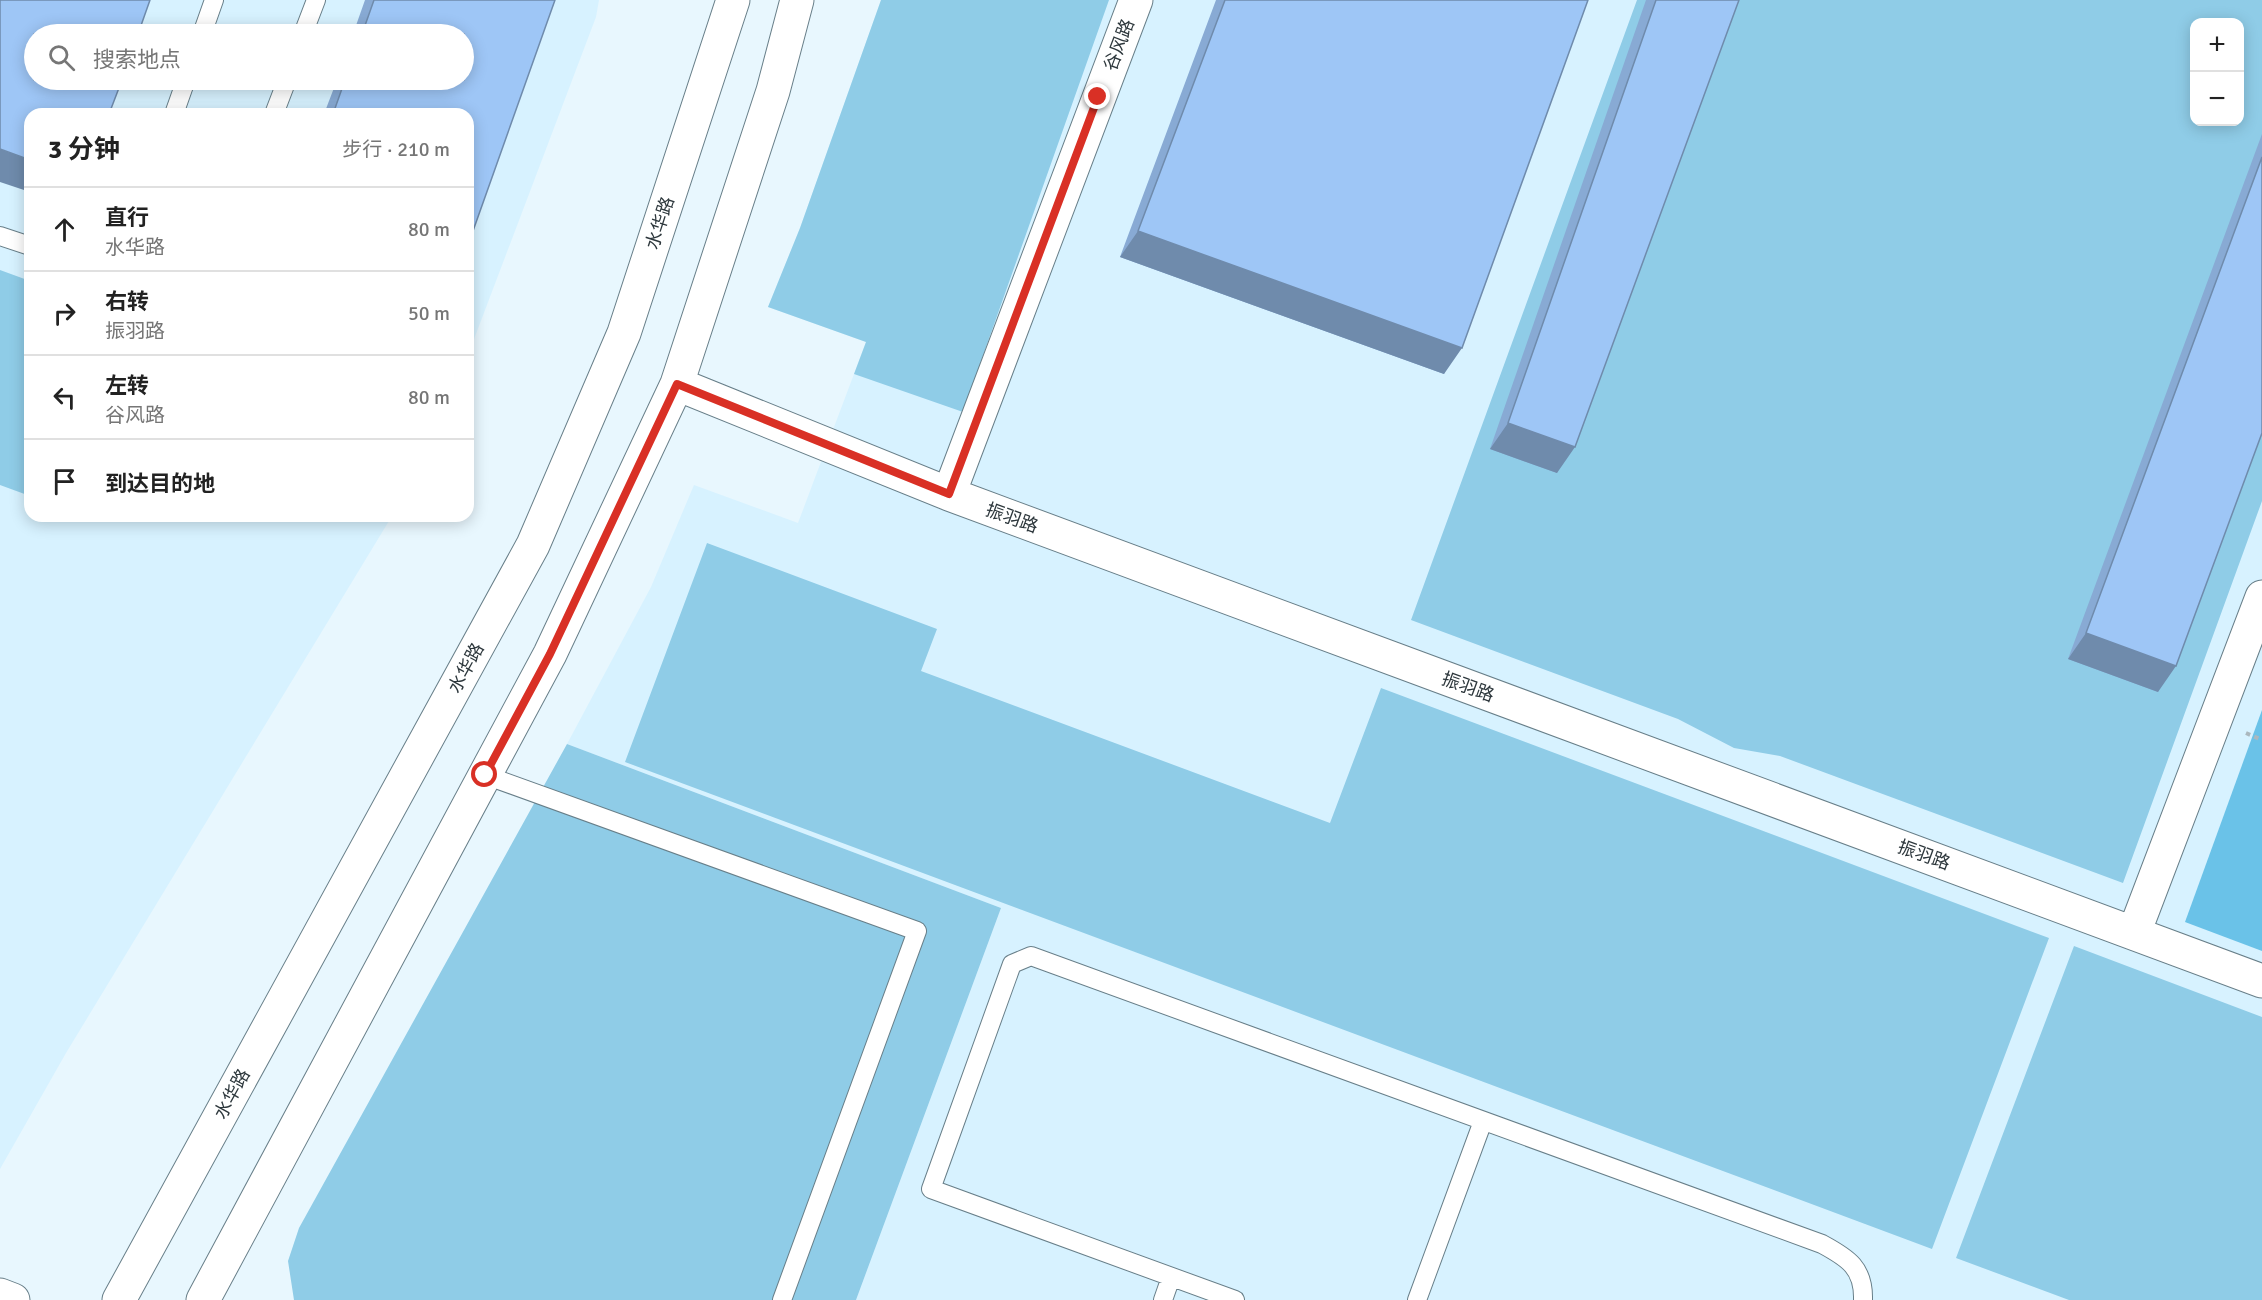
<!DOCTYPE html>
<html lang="zh">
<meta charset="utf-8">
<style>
body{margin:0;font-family:Signika,"Noto Sans SC",sans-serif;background:#f6f6f6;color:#222}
.controls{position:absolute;right:18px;top:18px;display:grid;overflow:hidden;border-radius:12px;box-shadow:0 3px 15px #0003}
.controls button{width:54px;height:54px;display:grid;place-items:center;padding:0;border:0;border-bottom:2px solid #e0e0e0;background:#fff;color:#222;font:30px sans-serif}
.stop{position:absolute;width:18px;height:18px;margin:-14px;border:4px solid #d93025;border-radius:50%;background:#fff}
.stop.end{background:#d93025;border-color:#fff;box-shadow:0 2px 6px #0008}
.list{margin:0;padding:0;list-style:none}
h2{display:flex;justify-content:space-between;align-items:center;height:78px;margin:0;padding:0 24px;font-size:26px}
h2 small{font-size:20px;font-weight:400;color:#767676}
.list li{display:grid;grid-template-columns:39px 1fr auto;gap:18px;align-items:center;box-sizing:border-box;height:84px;padding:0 24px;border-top:2px solid #e0e0e0}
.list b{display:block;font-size:22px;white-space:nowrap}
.list p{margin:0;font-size:20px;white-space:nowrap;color:#767676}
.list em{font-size:20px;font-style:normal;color:#767676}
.icon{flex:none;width:33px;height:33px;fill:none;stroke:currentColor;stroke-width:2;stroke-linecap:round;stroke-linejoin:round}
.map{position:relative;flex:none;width:2262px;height:1300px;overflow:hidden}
.search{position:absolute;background:#fff;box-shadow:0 3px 15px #0003;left:24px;top:24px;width:450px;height:66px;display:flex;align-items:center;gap:15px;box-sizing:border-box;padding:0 21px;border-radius:33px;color:#767676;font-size:22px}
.panel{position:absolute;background:#fff;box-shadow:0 3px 15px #0003;left:24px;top:108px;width:450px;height:414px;border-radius:18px}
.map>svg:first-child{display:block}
.built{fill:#d7f2ff;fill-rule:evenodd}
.green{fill:#8fcce7;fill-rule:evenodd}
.forest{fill:#6ac2e8}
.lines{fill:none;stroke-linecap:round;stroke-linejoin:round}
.service-casing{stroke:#687f89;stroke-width:20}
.minor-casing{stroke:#687f89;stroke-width:35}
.path{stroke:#abb8be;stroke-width:4;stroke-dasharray:4.5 4.5;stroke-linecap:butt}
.service{stroke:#fff;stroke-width:18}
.minor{stroke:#fff;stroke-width:33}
.wall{fill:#88aad4}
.shaded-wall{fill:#6f8bac}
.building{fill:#9ec6f6;stroke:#6f8bac;stroke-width:1.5}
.route{stroke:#d93025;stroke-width:8}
.labels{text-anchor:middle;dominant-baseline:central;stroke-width:4.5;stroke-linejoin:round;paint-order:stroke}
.street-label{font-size:18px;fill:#2d373c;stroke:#fff}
</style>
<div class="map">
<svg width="2262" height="1300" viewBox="0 0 2262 1300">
<rect width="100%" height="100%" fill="#e8f7fe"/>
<path class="built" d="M0 0H599L596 17 468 355V114H30V516H392L66 1053 0 1169ZM34 34H464V80H34Z
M881 0H2262V1300H856L1001 908 567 744 651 587 694 485 798 523 866 342 768 307 800 228ZM2194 22H2240V122H2194Z"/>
<path class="green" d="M881 0H1109L963 412 854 374 866 342 768 307 800 228Z
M1637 0H2262V501L2123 883 1780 756 1734 748 1678 719 1411 620ZM2194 22H2240V122H2194Z
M0 270 30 281V496L0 485Z
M707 543 937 629 921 671 1330 823 1381 688 2049 938 1932 1249 625 762Z
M567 744 1001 908 856 1300H294L288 1261 299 1228Z
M2074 946 2262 1017V1300H2069L1956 1258Z"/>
<path class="forest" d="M2262 710V951L2185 922Z"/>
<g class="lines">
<defs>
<path id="service" d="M202 34 214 0
M303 34 316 0
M174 114 186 80
M274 114 287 80
M0 236 30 246
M485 775 917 931 782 1300
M1163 1300 1171 1277
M1235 1300 931 1189 1012 964 1031 956 1822 1244C1848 1258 1864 1268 1863 1300
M1417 1300 1483 1121"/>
<path id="minor" d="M677 384 949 494 2262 981
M949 494 1136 0
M2134 933 2262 597
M0 1295 13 1300
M119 1300 533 545 624 333 733 0
M203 1300 550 654 677 384 773 91 797 0"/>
</defs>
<use href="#service" class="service-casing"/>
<use href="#minor" class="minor-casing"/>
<path class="path" d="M2246 733 2262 740"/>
<use href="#service" class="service"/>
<use href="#minor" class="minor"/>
</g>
<path class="wall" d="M365 0H555L468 114H324L337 80H464V34H353Z
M1216 0H1588L1444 374 1120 257Z
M1646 0H1739L1557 473 1490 449Z
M2262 134V433L2158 692 2068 659Z"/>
<path class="shaded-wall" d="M0 149 30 160V192L0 182Z
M1138 231 1462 348 1444 374 1120 257Z
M1508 423 1575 447 1557 473 1490 449Z
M2086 633 2176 666 2158 692 2068 659Z"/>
<path class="building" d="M0 0H150L138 34H34V80H122L109 114H30V160L0 149Z
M374 0H555L468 245V114H333L345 80H464V34H362Z
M1225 0H1588L1462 348 1138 231Z
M1656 0H1739L1575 447 1508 423Z
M2262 157V433L2176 666 2086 633Z"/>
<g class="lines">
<path class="route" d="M485 775 550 654 677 384 949 494 1098 97"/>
</g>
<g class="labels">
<g class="street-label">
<text transform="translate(1119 45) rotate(-69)">谷风路</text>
<text transform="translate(660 223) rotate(-72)">水华路</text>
<text transform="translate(1012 518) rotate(20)">振羽路</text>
<text transform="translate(466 668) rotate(-61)">水华路</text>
<text transform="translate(1468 687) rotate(20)">振羽路</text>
<text transform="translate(1924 855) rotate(20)">振羽路</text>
<text transform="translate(232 1094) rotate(-61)">水华路</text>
</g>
</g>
</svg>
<div class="controls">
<button>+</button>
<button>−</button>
</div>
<div class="stop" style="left:485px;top:775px"></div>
<div class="stop end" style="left:1098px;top:97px"></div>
<div class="search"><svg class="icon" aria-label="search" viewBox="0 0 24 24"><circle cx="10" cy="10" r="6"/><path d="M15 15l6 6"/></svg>搜索地点</div>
<section class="panel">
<h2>3 分钟<small>步行 · 210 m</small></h2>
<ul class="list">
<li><svg class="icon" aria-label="ahead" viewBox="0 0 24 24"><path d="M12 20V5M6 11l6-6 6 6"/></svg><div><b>直行</b><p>水华路</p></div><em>80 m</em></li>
<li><svg class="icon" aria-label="right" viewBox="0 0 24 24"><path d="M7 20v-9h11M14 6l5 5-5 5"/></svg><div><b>右转</b><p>振羽路</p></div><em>50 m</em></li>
<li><svg class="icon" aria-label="left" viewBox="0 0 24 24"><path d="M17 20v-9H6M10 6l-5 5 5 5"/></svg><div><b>左转</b><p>谷风路</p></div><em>80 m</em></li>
<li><svg class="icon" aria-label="arrive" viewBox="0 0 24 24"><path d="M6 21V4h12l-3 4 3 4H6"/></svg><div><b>到达目的地</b></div></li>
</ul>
</section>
</div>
